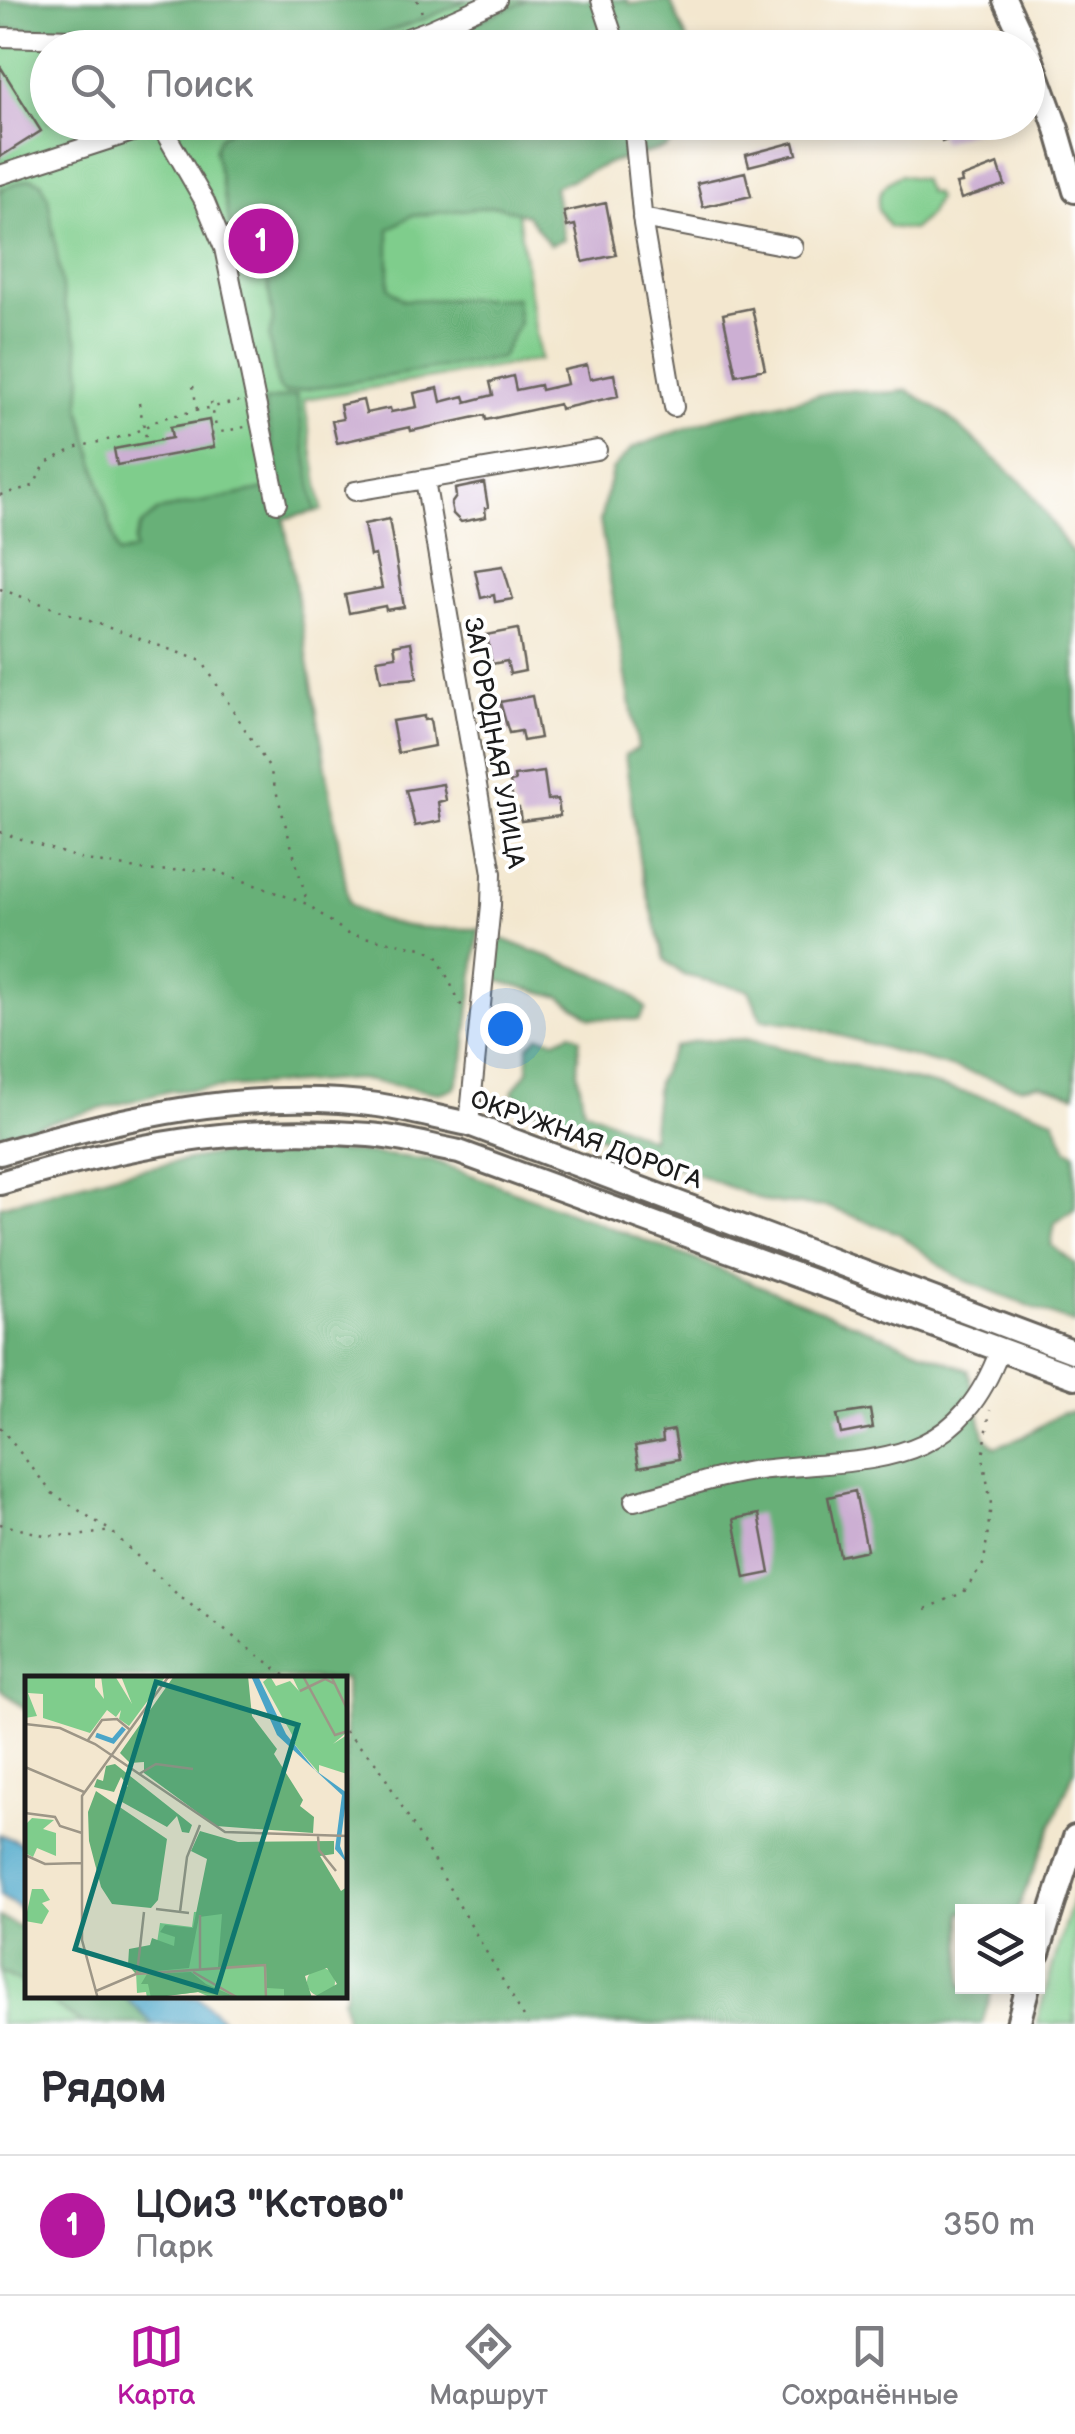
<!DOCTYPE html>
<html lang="ru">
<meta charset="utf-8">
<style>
body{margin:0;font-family:"Balsamiq Sans",sans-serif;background:#f7f7f7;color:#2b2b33}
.controls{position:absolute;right:30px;bottom:30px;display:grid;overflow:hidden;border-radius:0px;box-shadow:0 5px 15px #0003}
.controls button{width:90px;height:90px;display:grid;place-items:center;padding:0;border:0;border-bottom:2px solid #e1e1e2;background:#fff;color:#2b2b33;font:50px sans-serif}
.you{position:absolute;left:505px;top:1028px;width:35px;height:35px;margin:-25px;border:8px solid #fff;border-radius:50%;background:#1a73e8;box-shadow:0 0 0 15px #1a73e833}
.badge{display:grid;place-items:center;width:65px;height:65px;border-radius:50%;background:#b5179e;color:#fff;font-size:32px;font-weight:700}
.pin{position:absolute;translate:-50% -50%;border:5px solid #fff;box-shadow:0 2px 10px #0006}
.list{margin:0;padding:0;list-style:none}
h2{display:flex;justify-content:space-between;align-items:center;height:130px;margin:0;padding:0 40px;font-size:42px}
h2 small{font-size:32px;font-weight:400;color:#7c7c81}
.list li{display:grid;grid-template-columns:65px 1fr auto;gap:30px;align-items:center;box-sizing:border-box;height:140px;padding:0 40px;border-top:2px solid #e1e1e2}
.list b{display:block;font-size:38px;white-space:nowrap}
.list p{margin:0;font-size:32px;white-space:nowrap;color:#7c7c81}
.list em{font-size:32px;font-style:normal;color:#7c7c81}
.icon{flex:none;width:55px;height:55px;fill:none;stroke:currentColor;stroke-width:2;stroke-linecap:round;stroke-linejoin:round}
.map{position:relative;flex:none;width:1075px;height:2024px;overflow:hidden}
.search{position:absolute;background:#fff;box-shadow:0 5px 15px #0003;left:30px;right:30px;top:30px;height:110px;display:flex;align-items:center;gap:25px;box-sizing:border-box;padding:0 35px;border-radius:55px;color:#7c7c81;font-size:38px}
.sheet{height:270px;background:#fff}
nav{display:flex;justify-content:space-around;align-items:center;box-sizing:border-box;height:140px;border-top:2px solid #e1e1e2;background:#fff;font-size:28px;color:#7c7c81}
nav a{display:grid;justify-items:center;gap:5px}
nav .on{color:#b5179e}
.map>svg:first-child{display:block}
.green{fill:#7fcd8c;stroke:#4e7454;stroke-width:2.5}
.forest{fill:#67b078;stroke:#42664a;stroke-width:2.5}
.water{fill:#4aa5c8;stroke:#336072;stroke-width:2.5}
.building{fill:#ccafd3}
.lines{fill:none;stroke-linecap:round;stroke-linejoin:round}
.minor-casing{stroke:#67635b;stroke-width:22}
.major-casing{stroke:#67635b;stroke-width:28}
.path{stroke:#67635b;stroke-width:2.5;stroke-dasharray:2.5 8;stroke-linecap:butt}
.minor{stroke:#fff;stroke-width:18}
.major{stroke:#fff;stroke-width:22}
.labels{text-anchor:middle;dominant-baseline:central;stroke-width:8;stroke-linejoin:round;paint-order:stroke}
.street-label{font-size:25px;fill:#1c1c1c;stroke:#fff}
.inset-river{fill:none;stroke:#4aa5c8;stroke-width:5}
.inset-road{fill:none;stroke:#9d9687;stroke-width:2.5}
.view{fill:#0f766e;fill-opacity:0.15;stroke:#0f766e;stroke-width:5}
.inset-edge{fill:none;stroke:#1c1c1c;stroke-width:5}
</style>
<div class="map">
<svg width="1075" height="2024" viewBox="0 0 1075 2024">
<rect width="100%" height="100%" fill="#fff"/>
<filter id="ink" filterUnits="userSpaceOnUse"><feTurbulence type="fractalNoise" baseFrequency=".01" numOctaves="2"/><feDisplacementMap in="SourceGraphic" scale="20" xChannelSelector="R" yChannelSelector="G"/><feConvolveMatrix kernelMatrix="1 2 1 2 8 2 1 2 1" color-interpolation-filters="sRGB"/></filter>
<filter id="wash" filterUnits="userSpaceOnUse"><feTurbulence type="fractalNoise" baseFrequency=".0048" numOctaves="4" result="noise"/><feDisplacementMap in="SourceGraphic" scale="40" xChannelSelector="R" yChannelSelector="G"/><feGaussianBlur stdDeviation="2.25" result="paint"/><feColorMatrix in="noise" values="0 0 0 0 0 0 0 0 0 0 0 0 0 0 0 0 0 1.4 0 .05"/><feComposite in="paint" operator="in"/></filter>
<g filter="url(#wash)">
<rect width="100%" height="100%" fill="#f3e7cf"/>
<path class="green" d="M0 0H541L493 47 48 48V122L504 123 540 360 304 399 322 510 277 520 285 561 0 574Z
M900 175 922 179 928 193H934L937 198 928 216 912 230 889 227 878 209C877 191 885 183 900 175Z
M1075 1889V2024H1036Z
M0 1972 27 1985 28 1996 43 1997 83 2024H0Z"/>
<path class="forest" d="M0 0H468L425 19 343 47H123L75 31 0 28Z
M527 0H627L629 4 670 0 690 47 416 48Z
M237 123H692L665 148 611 162 554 187 564 239 550 245 527 215 496 206 411 216 389 229V288L403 300 516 298 519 323 501 358 285 393 278 388 269 338 273 320 266 271 254 265 245 239 230 226 215 150 219 138Z
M31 178 41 182 48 197 65 307 77 338 82 374 80 406 118 554 135 550 134 543 141 525 158 511 280 486 264 401 297 395 316 511 284 519 349 903C387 932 434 928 479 929L464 1060 455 1088 439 1093 358 1079 170 1091 0 1135V193L5 187Z
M841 390C865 390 884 396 907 390L945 414 1027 487 1075 557V1095L1040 1084 1020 1087 799 1024 761 1019 749 990 683 975 665 960 640 866 625 755 638 748 600 521 612 470 632 448 717 417Z
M497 937 618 983 646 1008 639 1020 591 1018 561 997 491 979Z
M571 1033 580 1038 577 1070 584 1109 651 1139 657 1082 674 1047 695 1041 746 1039 1015 1105 1054 1119 1067 1149 1075 1152V1209L1055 1223 1051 1245 1075 1264V1324L956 1277 898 1233 828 1207 767 1202 526 1107 512 1092 528 1071V1046L539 1036 555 1040Z
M239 1150 358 1152 432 1160 689 1257 968 1370 984 1435 995 1447 1023 1437 1061 1413 1075 1412V1769L1017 1911 962 1912V1986L993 1987 982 2024H347L342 1997 345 1996V1679H28L27 1711 0 1688V1206L115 1174Z
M27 1914V1985L0 1972V1917L20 1927Z
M43 1997H125L153 2024H83Z"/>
<path class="water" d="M0 1834 27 1846V1913L0 1896Z
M125 1997H198L227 2024H153Z"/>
<g id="blocks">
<path class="building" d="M0 66 41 131 0 157Z
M951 122H993V124L942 142 938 130 952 125Z
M794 142 797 154 749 166 746 155Z
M998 164 1005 185 961 199 956 184 962 183 961 178Z
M745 172 751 196 703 207 697 183Z
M606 203 616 255 583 262 575 225 567 227 564 212Z
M752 308 765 369 736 375 723 314Z
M587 365 590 379 614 374 618 396 560 409 559 404 486 420 485 415 411 431 410 427 337 443 332 421 343 419 340 405 363 400 366 413 390 408 391 412 417 407 414 393 438 388 441 402 464 396 466 402 493 395 490 382 513 376 516 390 540 385 541 390 567 384 564 370Z
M209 420 214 447 117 465 114 449 172 438 170 427Z
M484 483 488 507 485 508 486 517 461 522 453 514 451 504 456 497 455 489Z
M389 519 404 607 386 610 385 606 349 613 345 595 382 588 375 555 370 556 364 524Z
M503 566 513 599 495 602 494 595 481 598 475 570Z
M518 629 525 671 510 674 507 661 492 664 487 635Z
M411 642 417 678 381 681 377 659 396 656 394 645Z
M532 696 540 738 523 741 521 731 509 733 500 702Z
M424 716V720L430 719 434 746 398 753 392 721Z
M544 772 548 800 558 799 560 816 521 821 519 808 514 809 510 782 515 781 514 776Z
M443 784 446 800 438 802 441 821 415 826 406 790Z
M870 1410 873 1428 841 1434 837 1415Z
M674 1430 679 1459 639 1467 635 1446 663 1441 662 1432Z
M855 1491 867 1550 840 1556 828 1497Z
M759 1514 770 1573 745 1578 734 1519Z"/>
</g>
</g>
<g filter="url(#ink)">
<use href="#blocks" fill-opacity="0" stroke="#67635b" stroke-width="2.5"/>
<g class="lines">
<defs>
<path id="minor" d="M601 0 617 48
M0 37 73 39 103 48
M380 48 429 30 497 0
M633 122 643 224 674 407
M160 124 205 202 224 248 277 503
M0 175 163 122
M642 218 793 247
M425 480 492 873 491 905 469 1124
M355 491 597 450
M634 1501C675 1491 718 1475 760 1470 871 1457 954 1473 1000 1350"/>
<path id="major" d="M1005 0 1027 48
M1028 50 1057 129 1075 191
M0 1153C121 1117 252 1087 378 1105 409 1110 439 1118 469 1124L1075 1352
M0 1183C128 1145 235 1124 369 1135 399 1137 429 1146 459 1152L1075 1377
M1038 1953 1075 1837
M1018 2024 1028 1986"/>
</defs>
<use href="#minor" class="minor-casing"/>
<use href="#major" class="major-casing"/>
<path class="path" d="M417 0 423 15
M193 386 197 409
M211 402 217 432
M139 403 147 442
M211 434 245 427
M0 495 33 486 46 463 77 447 129 435 163 418 240 401
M0 589 202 661 270 769 307 902
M0 832 81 859 147 871 211 869 307 904 348 934 422 948 437 956 462 1007
M0 1427 52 1493 111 1531 179 1596 290 1679
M0 1524 44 1535 77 1536 111 1531
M926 1609 964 1592 984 1563 991 1504 983 1457 990 1410
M345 1731 378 1765 528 2024"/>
<use href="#minor" class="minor"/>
<use href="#major" class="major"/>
</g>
</g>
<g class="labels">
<g class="street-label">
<text transform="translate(494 743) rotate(80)">ЗАГОРОДНАЯ УЛИЦА</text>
<text transform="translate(586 1140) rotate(20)">ОКРУЖНАЯ ДОРОГА</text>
</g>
</g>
<g transform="translate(25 1676)">
<rect width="322" height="322" fill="#f3e7cf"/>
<path d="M0 0H70V11L79 23 76 0H90L107 28 96 0H141L104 50 94 43 96 34 91 41 82 34 65 57 18 42V18L3 17 12 40 0 42ZM245 0 251 10 265 5 274 15 267 0H322V56L308 68 322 59V98L294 89V97L265 63 271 66 238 6ZM7 142 29 144 18 153 31 157V180L12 172 8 181 0 177V149ZM7 213H18L25 224 17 227 24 235 17 248 0 245ZM205 234 282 322H187L173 316 122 322 121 316 112 317 111 296 128 293 135 247 167 251 169 236ZM282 306a14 14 0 1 1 28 0a14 14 0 1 1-28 0Z" fill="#7fcd8c"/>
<path d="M149 0H223L227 40 252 73 249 78 278 124 275 130 289 141 288 157 191 150 119 97V86L105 87 95 77ZM90 88 167 149 164 157 157 156 152 140 142 151 97 126 95 115 103 110 96 101 89 116 69 111 72 103 78 105 81 90ZM71 115 142 163 133 224 126 232 87 228 76 211 64 165 63 136ZM175 155 213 166 309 165V178L295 180 316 215 322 211V322H259V313L242 312 241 289 193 291 197 238 174 241 164 292 110 297 103 289 104 273 125 269 127 262 149 270 150 261 135 256 140 249 168 252 182 183 166 175ZM302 292 312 308 287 322 280 300ZM166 296 181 308 213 322 173 316 126 322 123 308H116L122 298Z" fill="#67b078" fill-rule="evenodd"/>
<path d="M226 0H233L261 58 290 94 322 117 315 170 322 187 310 173 317 119 252 59Z" fill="#4aa5c8"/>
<path class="inset-river" d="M71 59 88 65 99 52"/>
<path class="inset-road" d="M278 0 310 59 323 55M306 0 323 35M275 15 300 3 310 8M0 48 35 52 70 68 200 156 323 160M63 64 77 44 92 43 104 53M0 91 59 116M114 98 131 88 168 93M0 137 30 141 35 150 57 157M293 160 294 174 311 195M0 179 20 188 57 187M131 233 164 237M155 236 162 181 175 149M175 239V294M168 296 215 323M112 298 119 236M71 315 111 298 240 289 241 323M73 323 57 264V120L144 0"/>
<path class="view" d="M131 6 273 49 191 316 50 273Z"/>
<rect width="322" height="322" class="inset-edge"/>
</g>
</svg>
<div class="controls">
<button><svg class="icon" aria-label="layers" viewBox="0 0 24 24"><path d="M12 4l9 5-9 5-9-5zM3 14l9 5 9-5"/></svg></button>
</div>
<div class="you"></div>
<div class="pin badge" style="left:261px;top:241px">1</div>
<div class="search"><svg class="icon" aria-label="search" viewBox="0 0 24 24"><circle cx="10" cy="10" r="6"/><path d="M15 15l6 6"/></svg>Поиск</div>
</div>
<section class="sheet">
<h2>Рядом<small></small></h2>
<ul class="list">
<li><span class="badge">1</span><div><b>ЦОиЗ &quot;Кстово&quot;</b><p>Парк</p></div><em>350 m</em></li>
</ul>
</section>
<nav>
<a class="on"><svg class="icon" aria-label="map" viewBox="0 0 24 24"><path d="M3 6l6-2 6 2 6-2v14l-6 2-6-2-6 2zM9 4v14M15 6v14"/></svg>Карта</a>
<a><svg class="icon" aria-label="directions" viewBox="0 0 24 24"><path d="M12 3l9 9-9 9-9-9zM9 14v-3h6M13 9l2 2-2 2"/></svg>Маршрут</a>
<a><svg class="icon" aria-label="saved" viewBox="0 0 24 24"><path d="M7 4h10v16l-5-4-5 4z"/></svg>Сохранённые</a>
</nav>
